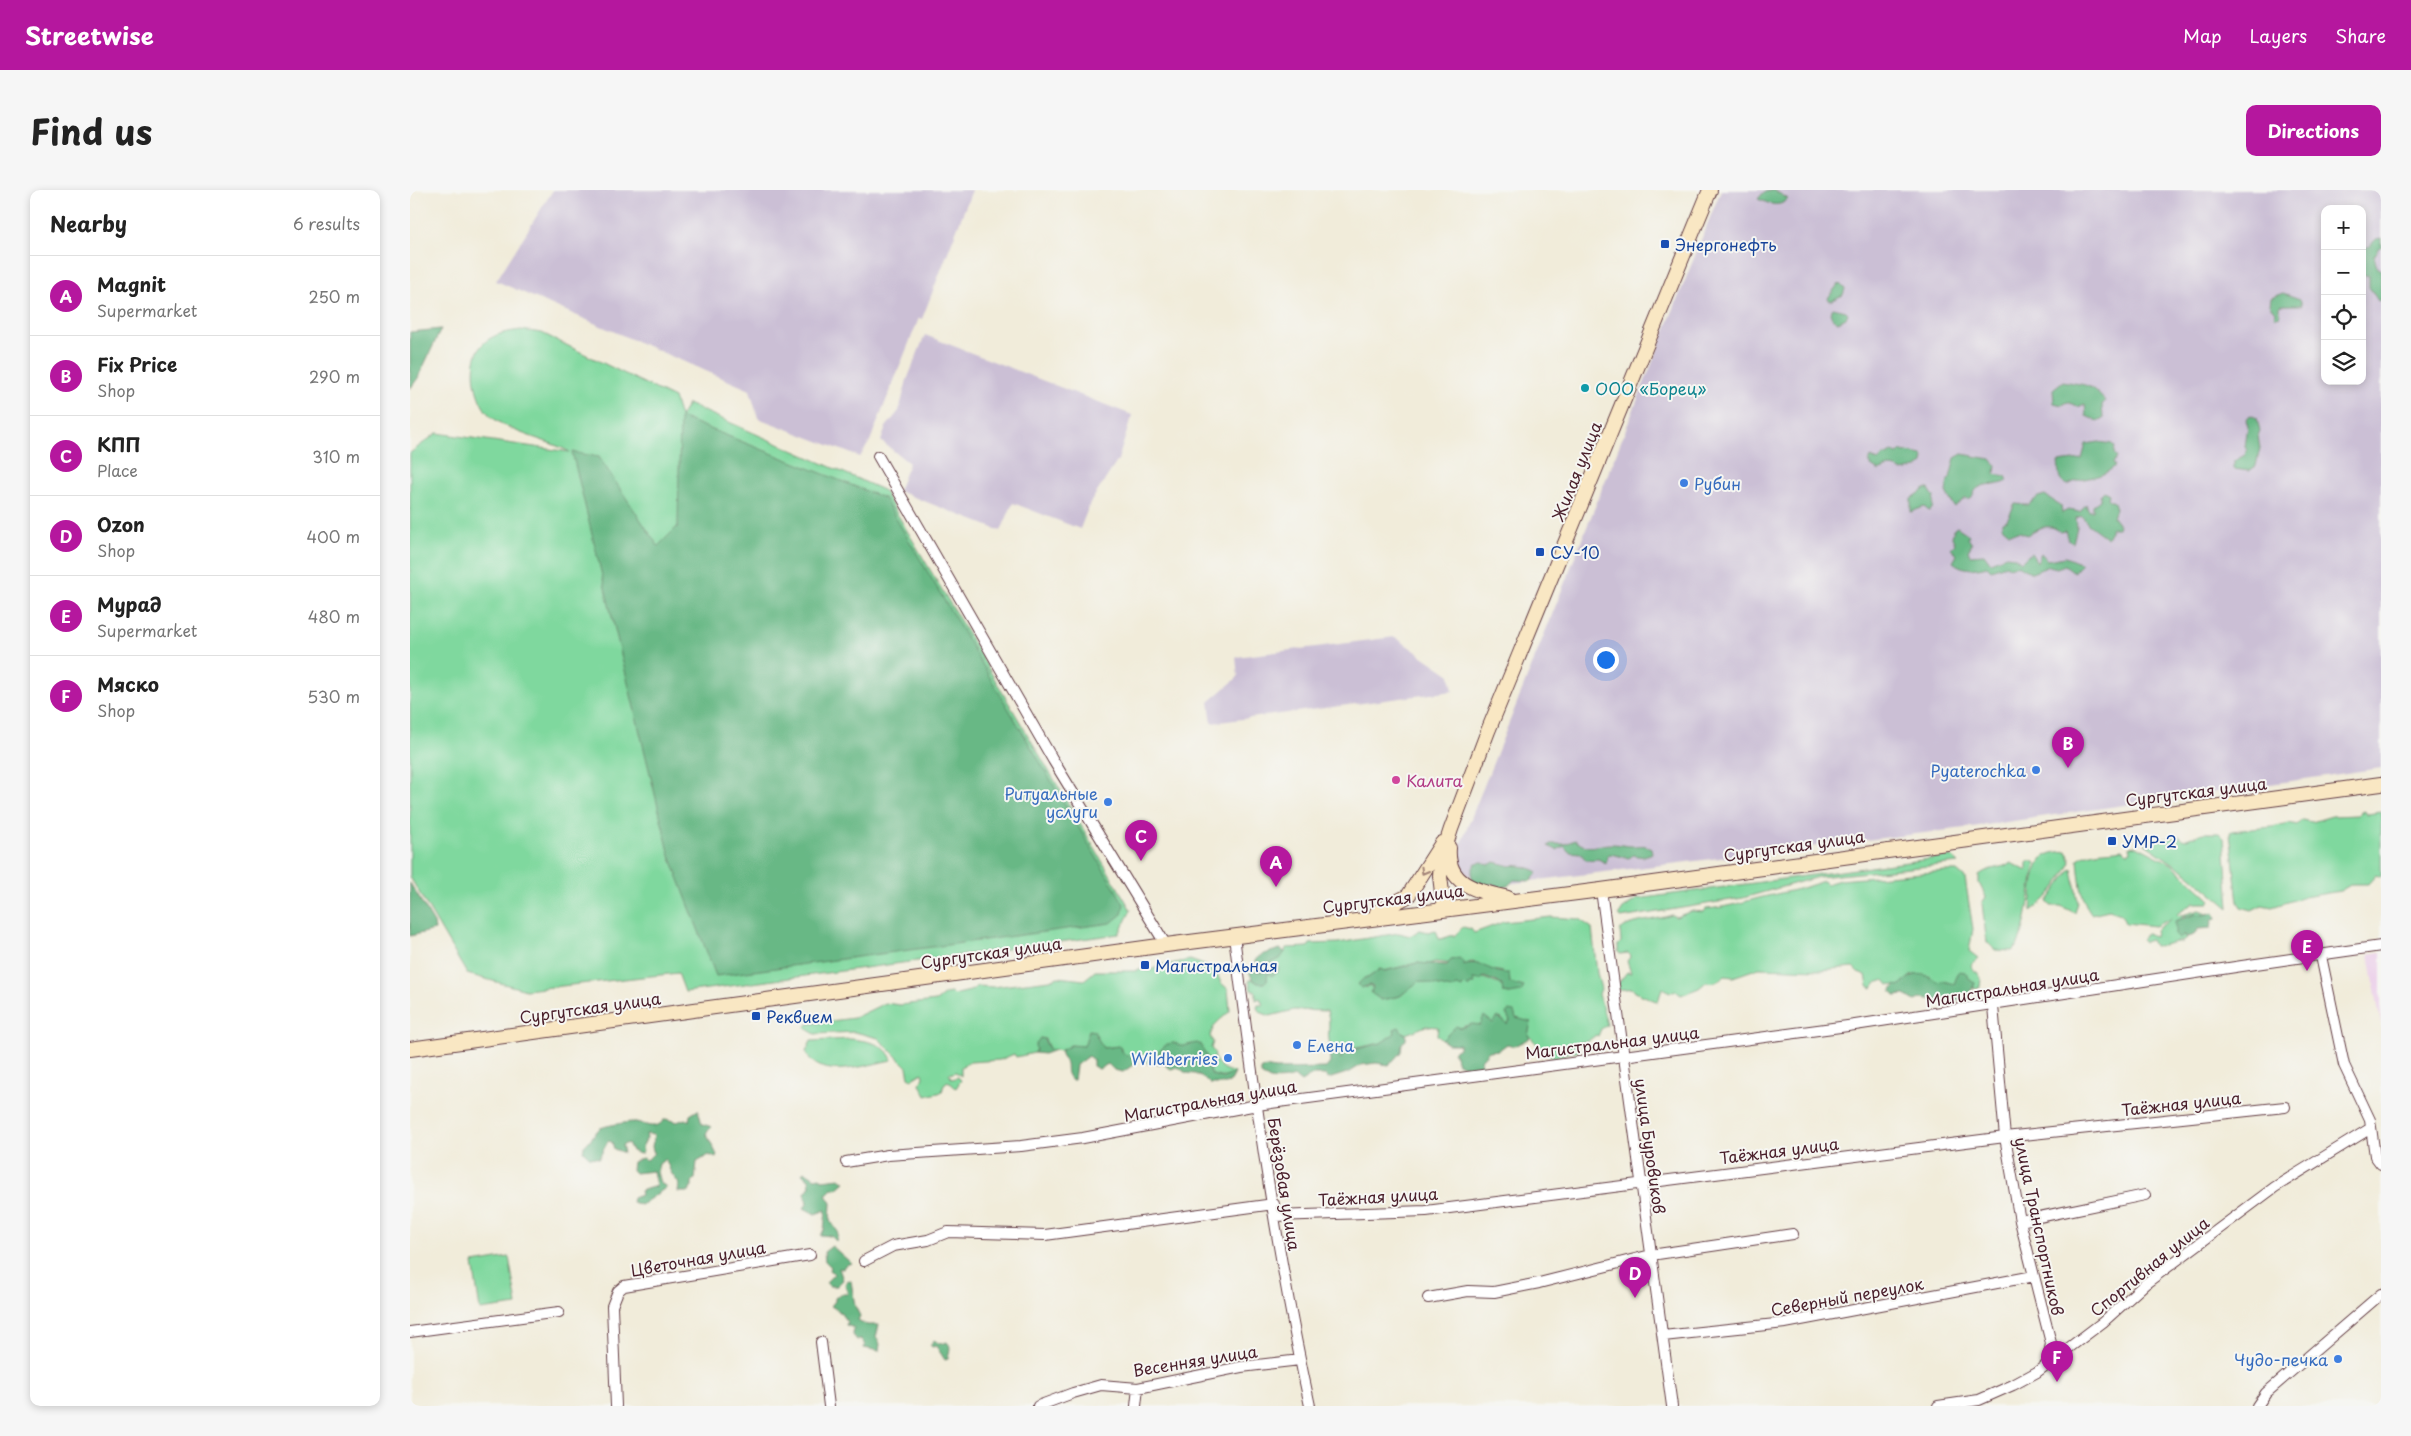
<!DOCTYPE html>
<meta charset="utf-8">
<style>
body{margin:0;font-family:"Playpen Sans",sans-serif;background:#f6f6f6;color:#222}
.controls{position:absolute;right:15px;top:15px;display:grid;overflow:hidden;border-radius:10px;box-shadow:0 2px 8px #0003}
.controls button{width:45px;height:45px;display:grid;place-items:center;padding:0;border:0;border-bottom:1px solid #e0e0e0;background:#fff;color:#222;font:25px sans-serif}
.you{position:absolute;left:1195px;top:469px;width:18px;height:18px;margin:-12px;border:4px solid #fff;border-radius:50%;background:#1a73e8;box-shadow:0 0 0 8px #1a73e833}
.badge{display:grid;place-items:center;width:32px;height:32px;border-radius:50%;background:#b5179e;color:#fff;font-size:16px;font-weight:700}
.pin{position:absolute;translate:-50% -41px;filter:drop-shadow(0 1px 2px #0008)}
.pin::after{content:'';position:absolute;top:26px;width:18px;height:15px;background:inherit;clip-path:polygon(0 0,100% 0,50% 100%)}
.list{margin:0;padding:0;list-style:none}
h2{display:flex;justify-content:space-between;align-items:center;height:65px;margin:0;padding:0 20px;font-size:21px}
h2 small{font-size:16px;font-weight:400;color:#767676}
.list li{display:grid;grid-template-columns:32px 1fr auto;gap:15px;align-items:center;box-sizing:border-box;height:80px;padding:0 20px;border-top:1px solid #e0e0e0}
.list b{display:block;font-size:19px;white-space:nowrap}
.list p{margin:0;font-size:16px;white-space:nowrap;color:#767676}
.list em{font-size:16px;font-style:normal;color:#767676}
.icon{flex:none;width:28px;height:28px;fill:none;stroke:currentColor;stroke-width:2;stroke-linecap:round;stroke-linejoin:round}
.map{position:relative;flex:none;width:1971px;height:1216px;overflow:hidden;border-radius:10px}
header{display:flex;align-items:center;gap:30px;box-sizing:border-box;height:70px;padding:0 25px;background:#b5179e;color:#fff}
header strong{font-size:24px}
nav{display:flex;gap:28px;margin-inline-start:auto;font-size:18px}
.intro{display:flex;align-items:center;justify-content:space-between;box-sizing:border-box;height:120px;padding:0 30px}
h1{margin:0;font-size:35px}
.button{padding:12px 22px;border-radius:10px;background:#b5179e;color:#fff;font-size:18px;font-weight:700}
main{display:flex;gap:30px;padding:0 30px}
aside{flex:1;background:#fff;border-radius:10px;box-shadow:0 2px 8px #0003}
.map>svg:first-child{display:block}
.built{fill:#ecd1ea}
.industrial{fill:#cbbfd5;fill-rule:evenodd}
.green{fill:#7fd89e;stroke:#647c64;fill-rule:evenodd}
.forest{fill:#67b885;stroke:#586c58}
.lines{fill:none;stroke-linecap:round;stroke-linejoin:round}
.minor-casing{stroke:#633e45;stroke-width:12}
.secondary-casing{stroke:#633e45;stroke-width:16}
.minor{stroke:#fff;stroke-width:10}
.secondary{stroke:#f9e7c3;stroke-width:14}
.oneway{stroke:#a28377}
.transit-dot{fill:#1a4fb4;stroke:#f6f6f2;stroke-width:2}
.culture-dot{fill:#0f9aa8;stroke:#f6f6f2;stroke-width:2}
.shop-dot{fill:#3f7fe0;stroke:#f6f6f2;stroke-width:2}
.hotel-dot{fill:#d1479c;stroke:#f6f6f2;stroke-width:2}
.labels{text-anchor:middle;dominant-baseline:central;stroke-width:4;stroke-linejoin:round;paint-order:stroke}
.transit-label{font-size:16px;fill:#164399;stroke:#f6f6f2;text-anchor:start}
.culture-label{font-size:16px;fill:#0d838f;stroke:#f6f6f2;text-anchor:start}
.street-label{font-size:16px;fill:#4a1f2b;stroke:#f6f6f2}
.shop-label{font-size:16px;fill:#366cbe;stroke:#f6f6f2;text-anchor:end}
.hotel-label{font-size:16px;fill:#b23c85;stroke:#f6f6f2;text-anchor:start}
</style>
<header>
<strong>Streetwise</strong>
<nav><a>Map</a><a>Layers</a><a>Share</a></nav>
</header>
<div class="intro"><h1>Find us</h1><a class="button">Directions</a></div>
<main>
<aside>
<h2>Nearby<small>6 results</small></h2>
<ul class="list">
<li><span class="badge">A</span><div><b>Magnit</b><p>Supermarket</p></div><em>250 m</em></li>
<li><span class="badge">B</span><div><b>Fix Price</b><p>Shop</p></div><em>290 m</em></li>
<li><span class="badge">C</span><div><b>КПП</b><p>Place</p></div><em>310 m</em></li>
<li><span class="badge">D</span><div><b>Ozon</b><p>Shop</p></div><em>400 m</em></li>
<li><span class="badge">E</span><div><b>Мурад</b><p>Supermarket</p></div><em>480 m</em></li>
<li><span class="badge">F</span><div><b>Мяско</b><p>Shop</p></div><em>530 m</em></li>
</ul>
</aside>
<div class="map">
<svg width="1971" height="1216" viewBox="0 0 1971 1216">
<rect width="100%" height="100%" fill="#f6f6f2"/>
<filter id="ink" filterUnits="userSpaceOnUse"><feTurbulence type="fractalNoise" baseFrequency=".02" numOctaves="2"/><feDisplacementMap in="SourceGraphic" scale="10" xChannelSelector="R" yChannelSelector="G"/><feConvolveMatrix kernelMatrix="1 2 1 2 8 2 1 2 1" color-interpolation-filters="sRGB"/></filter>
<filter id="wash" filterUnits="userSpaceOnUse"><feTurbulence type="fractalNoise" baseFrequency=".0096" numOctaves="4" result="noise"/><feDisplacementMap in="SourceGraphic" scale="20" xChannelSelector="R" yChannelSelector="G"/><feGaussianBlur stdDeviation="1.12" result="paint"/><feColorMatrix in="noise" values="0 0 0 0 0 0 0 0 0 0 0 0 0 0 0 0 0 1.4 0 .05"/><feComposite in="paint" operator="in"/></filter>
<g filter="url(#wash)">
<rect width="100%" height="100%" fill="#f1ecda"/>
<path class="built" d="M1971 762V835L1959 764Z"/>
<path class="industrial" d="M143 0H562L512 129 509 128 460 251 450 267 348 228 340 200 86 91Z
M1311 0H1971V578L1555 638 1080 696 1062 688 1051 678 1048 661ZM1915 19H1952V191H1915Z
M515 145 722 225 708 270 680 313 670 339 603 313 591 341 488 301 499 273 471 251 476 237 489 221 497 190Z
M985 447 1040 485 1043 501 802 533 799 512 828 487 826 467Z"/>
<path class="green" d="M111 140 132 143 264 208 270 227 278 214 473 300 721 720 709 744 275 802 268 783 116 800 57 784 0 687V263L27 243 160 262C136 249 105 245 83 228 64 214 56 168 75 152 86 143 97 142 111 140Z
M1953 621 1958 624 1971 622V687L1966 685 1958 694H1942L1930 701 1894 707 1862 717 1852 715 1842 720 1831 717 1828 712 1820 643 1821 641 1862 637 1879 633 1887 635 1892 630 1902 632 1922 626 1947 625Z
M1793 643H1809L1814 648 1819 718 1780 685 1735 654C1742 649 1759 649 1769 646L1774 650Z
M1727 656 1762 674 1801 710 1799 713H1784L1767 724 1769 726 1789 720 1797 723 1793 725 1789 723 1772 727V745L1777 747 1772 752C1762 751 1752 757 1744 756L1741 750 1734 752 1731 749 1737 744 1745 746 1746 740 1762 728 1745 736 1715 733 1711 724 1699 720 1681 724C1671 712 1669 683 1668 669 1682 659 1697 662 1713 659L1717 663 1721 661 1720 657Z
M1657 661 1661 672C1652 690 1638 710 1621 721 1622 706 1622 673 1637 665 1642 662 1651 662 1657 661Z
M1534 667H1542L1549 673 1408 687 1333 708 1211 728 1209 725 1213 719 1227 709Z
M1619 671H1624L1626 674C1620 694 1617 751 1602 761L1585 760 1577 752 1576 747 1572 713 1576 707 1569 693V685C1581 676 1592 679 1601 673L1617 681V673Z
M1662 679 1668 712 1665 723 1651 716H1641L1637 712 1660 680Z
M1536 681H1547L1555 688 1563 739 1559 761 1568 768 1561 775 1563 780 1567 782 1571 788 1570 797 1563 798 1565 793 1548 788 1544 795 1533 791 1528 792 1519 786 1502 785 1489 796 1479 795 1475 790 1466 793 1462 798 1458 796 1456 785 1448 782 1443 777 1411 780 1349 778 1323 787 1315 786C1310 791 1302 794 1296 792L1289 798 1271 805 1266 801 1260 802 1252 798 1248 812 1225 802 1222 798 1209 800 1207 795 1217 782 1221 783 1217 771 1221 766 1218 763 1210 764 1208 762V755L1211 752 1210 740C1219 731 1248 730 1262 725L1266 727 1282 721 1294 722 1296 719C1313 718 1330 713 1345 709 1368 703 1391 700 1413 691L1416 694 1430 690Z
M1141 727 1169 729 1182 738 1187 783 1191 799 1189 804 1197 835 1191 839 1188 846 1186 845 1178 851 1165 853 1169 860 1168 862H1160L1146 868 1137 864 1118 845 1121 832 1110 830 1096 824 1100 830 1097 835 1091 828 1083 833 1054 836 1032 850 1027 845 1028 837 1016 836 996 844 991 841 971 853 942 859 930 869C911 852 923 838 917 821L884 820 860 826 850 822 847 818 848 815H853L850 808 846 810V802L841 800 839 791 842 789 848 793 857 790 856 784 859 780 850 783 846 781V777L859 774 875 762 876 758 898 757 900 754 928 753 989 743 1000 746 1010 740 1018 742 1026 740 1029 749C1035 749 1038 745 1044 746L1053 737 1061 739 1064 743 1094 732ZM1025 772 1054 775 1061 772 1068 773 1078 779 1093 782 1100 793 1111 797 1100 804 1093 803 1092 794C1079 794 1071 780 1060 793L1037 797 1009 791 990 806 971 810 960 795 956 798 954 788H958L970 779 974 781 1007 773 1016 775Z
M780 770 805 779 811 793 818 799 820 821C809 832 806 830 800 846L803 852 801 858 805 864 804 868C809 876 814 881 824 882L825 883C818 889 811 887 802 885L797 873 799 870 783 854 751 865 753 867 752 873 749 875 743 872 738 874 732 864H728L726 869 714 864 709 856 693 858 688 852 669 857 661 855 650 861 639 859 635 849 630 848 624 863 606 867 604 864 590 870 560 872 551 877V886L546 882 539 884 542 889 548 887 551 890 546 898 538 891 534 894 532 902 516 906 510 894 513 887 512 883 502 889 499 887 497 877 468 848 445 842 405 844 395 838 398 834 444 828 475 813 490 815 526 811 535 804 541 803 543 805 560 801 568 796 583 797 640 790 648 787 674 790 685 781H725L729 779 739 781 753 774 755 775Z
M441 849C457 851 476 853 482 870 458 874 409 893 396 862L401 851Z
M99 1067 107 1115 70 1120 63 1073Z"/>
<path class="forest" d="M1364 0 1378 9C1368 19 1358 13 1348 9L1354 2Z
M1971 48V56L1964 66 1967 78 1971 80V110L1968 111 1959 97V86L1952 84V57H1959L1966 49Z
M1429 93 1435 99 1433 105 1420 111 1418 108Z
M1873 103 1890 109 1892 115H1872L1870 117V126L1867 127 1864 126 1866 122 1860 115 1861 108Z
M1423 118 1436 121 1438 123 1436 128 1428 132 1422 128 1420 123Z
M31 139 8 188 0 199V142Z
M1653 191C1675 196 1678 191 1695 211L1692 215 1693 228 1687 231 1676 226 1675 214 1668 217 1658 212 1652 215 1644 213 1643 199Z
M1840 225 1847 228 1850 241 1848 245 1850 258 1846 276 1839 281 1824 279V271L1835 265 1837 260 1835 257 1838 236 1836 230Z
M270 227 474 308 714 714 712 724 701 733 306 786 260 666 162 262 189 267 248 356 268 336Z
M1689 252 1702 254 1705 257 1704 263 1707 268 1703 273 1705 276C1689 291 1675 285 1658 295 1646 289 1650 284 1648 272L1672 269 1676 254Z
M1492 261 1512 265 1514 267 1513 273 1507 278 1492 281C1484 275 1476 277 1469 281L1461 276 1459 271 1461 267 1468 271 1473 266 1483 262 1487 264Z
M1552 264 1581 269 1586 275 1585 284 1596 286 1598 291C1587 297 1580 292 1570 297 1563 300 1564 306 1559 310L1556 308 1544 317 1536 302 1538 290 1540 288 1545 268Z
M1515 299H1519L1524 307 1522 319 1519 321 1514 317 1501 322V309Z
M1694 301 1699 304 1698 309 1704 312 1706 319 1703 327 1709 335 1708 338H1700V342L1697 348 1678 334 1672 326 1666 328 1667 337 1663 353 1659 351 1655 341 1650 342C1640 332 1627 338 1617 345L1610 342 1599 343 1592 337V332L1597 330 1605 314 1618 315 1628 307 1635 305 1651 316 1652 323 1658 320 1670 322 1676 314 1679 321H1683V315L1690 310V305Z
M1547 337 1559 345 1558 348 1562 354 1558 361 1560 365 1574 364 1580 372 1596 366 1605 367 1611 372 1621 363 1627 372 1631 363 1637 370 1655 367 1672 374 1664 382 1655 375 1647 378 1639 376 1622 383 1607 375 1599 377 1596 375 1581 380 1577 376C1566 379 1553 381 1543 372L1547 365 1541 358 1545 354 1542 347 1544 339Z
M1165 650C1179 662 1186 654 1202 654 1209 654 1215 656 1222 656 1230 656 1234 654 1241 658L1242 663 1234 667 1223 665 1219 668 1200 664 1197 666 1196 673 1188 669 1176 670 1170 663 1159 662 1154 656 1147 660 1138 656 1140 654H1155Z
M1073 672 1078 675 1085 672 1100 676C1106 674 1122 678 1128 682L1121 691 1104 690 1098 696 1091 698 1081 693 1079 697 1065 695C1060 687 1061 680 1066 673Z
M0 693 24 733 25 740 0 746Z
M1804 722 1806 728 1802 731 1801 738 1788 739 1784 745 1777 747 1774 744 1769 749 1765 745V731L1789 723 1793 725Z
M870 759 875 762 870 769 854 775 844 771 851 765Z
M1049 768 1054 772V775C1070 768 1083 785 1099 783L1100 793 1114 797 1111 802 1100 804 1093 803 1092 794 1074 787 1070 790 1063 789 1065 794H1060L1058 798 1054 794 1052 798 1047 796 1041 799 1009 791 990 806 971 810 961 803 963 797 960 795 951 798 948 794 954 788H958L970 779 975 781 1007 773 1037 775 1041 770Z
M842 776 846 777V781L850 782 869 777 868 782 861 786 858 783 857 790 854 793H848L842 789 838 778Z
M1549 781 1555 782 1561 791 1565 793 1558 807 1540 812 1512 808 1505 811 1495 805 1485 806 1481 801 1486 795 1489 796C1503 783 1510 780 1528 792L1533 791 1544 794Z
M1098 821 1104 822 1106 828 1121 832 1118 845 1120 848 1104 856 1097 854 1089 860 1079 861 1071 870V876L1062 880 1048 873 1043 862 1049 858V854H1038L1032 850 1046 836 1051 838 1062 834 1070 835 1074 826 1083 833 1088 827 1097 834 1100 831 1096 823Z
M989 837 993 843 996 844V850L992 853 991 862 979 875 966 873 951 875 940 882 918 889 915 885H902L891 892 885 887C875 890 859 892 851 885V880L855 877 865 879 916 878 920 873 919 854 931 869 934 862 971 853 985 843 984 839Z
M679 840 684 841 693 858 709 856 714 864 726 869 723 875 713 882 704 880 698 874 689 879 683 876V870L678 866 666 875 664 890H661C655 883 657 881 656 874 655 869 651 867 650 861L661 855 674 856Z
M630 848 634 849 639 859 645 860 634 864 624 863 626 860 625 855Z
M764 853 773 856 787 853 791 855 799 871 797 873 802 885 813 888 825 883 821 891 816 894H800L795 889 785 884 776 883 768 877 761 879 752 873 753 867 747 863 757 854Z
M288 920 292 934 302 937 296 943 307 965 306 968 299 965 287 972 285 989 282 992V996L279 1002H268C270 991 268 993 262 984 259 980 258 973 255 969L249 974 247 982 250 993 257 997 231 1015 222 1012 223 1008 231 1005 230 1001 246 996 243 981 225 983 222 980 223 972 232 968 237 970 244 963 242 957 244 945 236 944 237 948 232 957 233 962 230 964 222 961 218 953 212 955 214 963 204 959 202 952 198 951 189 968 179 967 173 961 174 956C180 951 184 944 189 939 192 936 217 932 223 932 231 931 240 940 250 934 252 932 253 930 256 929L267 932 275 929 279 931 280 925Z
M394 981 405 988 410 987 412 990 430 988 435 992 427 999 423 998 416 1005 421 1013 420 1030 428 1042 426 1051 421 1046 410 1045 414 1040 416 1020 405 1024 394 1018 397 1014 395 1003 400 996 399 989 392 984Z
M422 1056 441 1073 434 1076 433 1079 429 1078 433 1090 427 1096H419L416 1092 424 1084 420 1080 421 1077 415 1071 414 1062Z
M438 1090 441 1091 445 1116 450 1126 448 1130 457 1135H469L466 1147 470 1154 469 1161 454 1158 455 1155 451 1149 447 1150 443 1145 444 1138 436 1135 437 1132 429 1121 421 1116 425 1111V1108L430 1104H438L435 1094Z
M524 1150 530 1154 537 1152C543 1158 538 1162 538 1169L535 1170 526 1156 522 1157 520 1155Z"/>
</g>
<g filter="url(#ink)">
<g class="lines">
<defs>
<path id="minor" d="M468 266 643 570 756 755
M1191 700 1262 1216
M824 746C844 903 866 1061 900 1216
M1911 766 1934 875 1960 930 1965 966 1971 974
M1583 816 1595 947 1610 1031 1641 1153 1638 1172
M436 972 478 965 611 956 673 948 847 915 1445 835 1832 776 1971 756
M865 1026 1016 1021 1595 947 1875 917
M1610 1031 1735 1005
M454 1071 483 1056 518 1050 538 1042 635 1045 864 1014
M1018 1108 1058 1101 1084 1102 1129 1093 1241 1065 1383 1044
M0 1142 149 1122
M1253 1146 1375 1133 1624 1086
M411 1152 419 1216
M206 1216 202 1116 208 1101 214 1096 400 1065
M628 1216 663 1203 691 1195 728 1198 831 1177 890 1170
M726 1216 728 1198
M1528 1216 1569 1210 1603 1195 1627 1182 1693 1132 1735 1094 1865 997 1961 938
M1847 1216 1856 1203 1971 1104"/>
<path id="secondary" d="M1039 658C1036 696 1069 701 1098 708
M1034 719 1030 686 1031 670 1041 639 1078 541 1300 0
M967 722 998 706 1032 653
M0 859 756 755 1191 700 1971 594"/>
</defs>
<use href="#minor" class="minor-casing"/>
<use href="#secondary" class="secondary-casing"/>
<use href="#minor" class="minor"/>
<use href="#secondary" class="secondary"/>
</g>
<defs><path id="oneway-chevron" d="M-2-3.5L2.5 0L-2 3.5" fill="none" stroke-width="1.6" stroke-linecap="round" stroke-linejoin="round" transform="scale(1.25)"/></defs>
<use class="oneway" href="#oneway-chevron" transform="translate(1014 681) rotate(120)"/>
</g>
<g class="transit-dot">
<rect x="1250" y="49" width="10" height="10" rx="2.5"/>
<rect x="1125" y="357" width="10" height="10" rx="2.5"/>
<rect x="1697" y="646" width="10" height="10" rx="2.5"/>
<rect x="730" y="770" width="10" height="10" rx="2.5"/>
<rect x="341" y="821" width="10" height="10" rx="2.5"/>
</g>
<circle class="culture-dot" cx="1175" cy="198" r="5"/>
<g class="shop-dot">
<circle cx="1274" cy="293" r="5"/>
<circle cx="1626" cy="580" r="5"/>
<circle cx="698" cy="612" r="5"/>
<circle cx="887" cy="855" r="5"/>
<circle cx="818" cy="868" r="5"/>
<circle cx="1928" cy="1169" r="5"/>
</g>
<circle class="hotel-dot" cx="986" cy="590" r="5"/>
<g class="labels">
<g class="transit-label">
<text x="1265" y="54">Энергонефть</text>
<text x="1140" y="362">СУ-10</text>
<text x="1712" y="651">УМР-2</text>
<text x="745" y="775">Магистральная</text>
<text x="356" y="826">Реквием</text>
</g>
<g class="culture-label">
<text x="1185" y="198">ООО «Борец»</text>
</g>
<g class="street-label">
<text transform="translate(1166 281) rotate(-68)">Жилая улица</text>
<text transform="translate(1786 601) rotate(-7)">Сургутская улица</text>
<text transform="translate(1384 655) rotate(-8)">Сургутская улица</text>
<text transform="translate(983 708) rotate(-7)">Сургутская улица</text>
<text transform="translate(581 762) rotate(-8)">Сургутская улица</text>
<text transform="translate(1602 797) rotate(-9)">Магистральная улица</text>
<text transform="translate(180 817) rotate(-8)">Сургутская улица</text>
<text transform="translate(1202 852) rotate(-7)">Магистральная улица</text>
<text transform="translate(800 910) rotate(-10)">Магистральная улица</text>
<text transform="translate(1771 913) rotate(-6)">Таёжная улица</text>
<text transform="translate(1241 956) rotate(82)">улица Буровиков</text>
<text transform="translate(1369 960) rotate(-7)">Таёжная улица</text>
<text transform="translate(875 994) rotate(81)">Берёзовая улица</text>
<text transform="translate(968 1006) rotate(-3)">Таёжная улица</text>
<text transform="translate(1630 1036) rotate(78)">улица Транспортников</text>
<text transform="translate(288 1068) rotate(-10)">Цветочная улица</text>
<text transform="translate(1739 1076) rotate(-39)">Спортивная улица</text>
<text transform="translate(1437 1106) rotate(-10)">Северный переулок</text>
<text transform="translate(785 1170) rotate(-9)">Весенняя улица</text>
</g>
<g class="shop-label">
<text x="1284" y="293" text-anchor="start">Рубин</text>
<text x="1616" y="580">Pyaterochka</text>
<text x="688" y="603">Ритуальные<tspan x="688" dy="18">услуги</tspan></text>
<text x="897" y="855" text-anchor="start">Елена</text>
<text x="808" y="868">Wildberries</text>
<text x="1918" y="1169">Чудо-печка</text>
</g>
<g class="hotel-label">
<text x="996" y="590">Калита</text>
</g>
</g>
</svg>
<div class="controls">
<button>+</button>
<button>−</button>
<button><svg class="icon" aria-label="locate" viewBox="0 0 24 24"><circle cx="12" cy="12" r="6"/><path d="M12 2v4M12 18v4M2 12h4M18 12h4"/></svg></button>
<button><svg class="icon" aria-label="layers" viewBox="0 0 24 24"><path d="M12 4l9 5-9 5-9-5zM3 14l9 5 9-5"/></svg></button>
</div>
<div class="you"></div>
<div class="pin badge" style="left:866px;top:697px">A</div>
<div class="pin badge" style="left:1658px;top:578px">B</div>
<div class="pin badge" style="left:731px;top:671px">C</div>
<div class="pin badge" style="left:1225px;top:1108px">D</div>
<div class="pin badge" style="left:1897px;top:781px">E</div>
<div class="pin badge" style="left:1647px;top:1192px">F</div>
</div>
</main>
